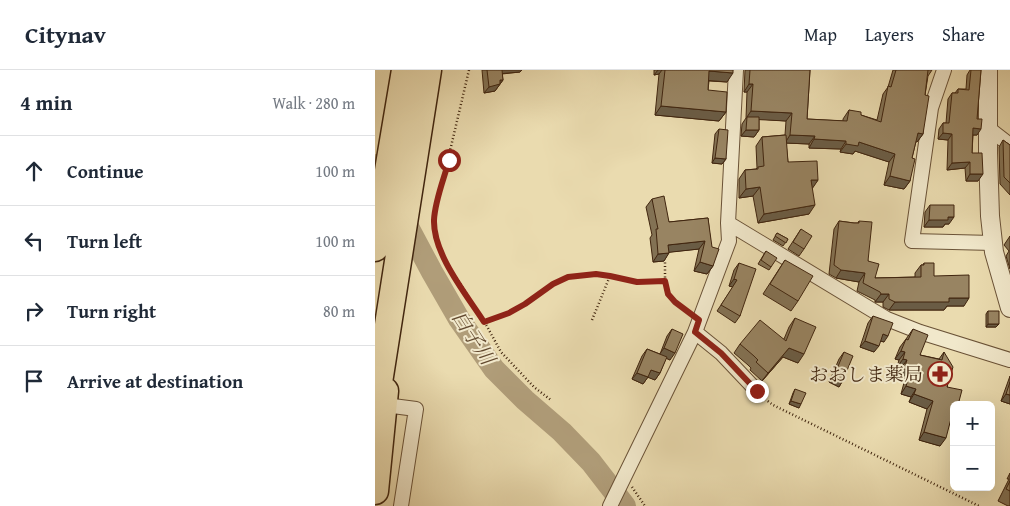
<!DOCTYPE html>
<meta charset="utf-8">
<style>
body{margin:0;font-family:"Gentium Book Plus","Noto Serif JP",serif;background:#f6f6f7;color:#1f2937}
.controls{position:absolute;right:15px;bottom:15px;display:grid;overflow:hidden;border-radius:8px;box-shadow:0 5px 20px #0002}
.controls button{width:45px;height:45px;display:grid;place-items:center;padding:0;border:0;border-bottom:1px solid #e0e1e3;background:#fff;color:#1f2937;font:25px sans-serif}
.stop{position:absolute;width:15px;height:15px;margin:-11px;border:4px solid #8f2418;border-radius:50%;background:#fff}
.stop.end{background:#8f2418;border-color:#fff;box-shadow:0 1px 5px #0008}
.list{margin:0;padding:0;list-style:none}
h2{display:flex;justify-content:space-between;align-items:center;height:65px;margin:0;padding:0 20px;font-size:21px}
h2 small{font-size:16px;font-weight:400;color:#747a83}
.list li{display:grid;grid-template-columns:32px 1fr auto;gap:15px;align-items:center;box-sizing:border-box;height:70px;padding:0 20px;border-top:1px solid #e0e1e3}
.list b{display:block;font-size:19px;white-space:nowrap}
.list em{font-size:16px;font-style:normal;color:#747a83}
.icon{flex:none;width:28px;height:28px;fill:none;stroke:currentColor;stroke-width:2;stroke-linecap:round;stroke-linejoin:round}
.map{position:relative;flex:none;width:635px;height:436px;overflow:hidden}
header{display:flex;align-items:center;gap:30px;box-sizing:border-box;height:70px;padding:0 25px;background:#fff;border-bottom:1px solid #e0e1e3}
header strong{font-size:24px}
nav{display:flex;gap:28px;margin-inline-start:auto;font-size:18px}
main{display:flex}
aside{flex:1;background:#fff}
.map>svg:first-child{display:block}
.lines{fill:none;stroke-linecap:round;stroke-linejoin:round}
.river{stroke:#b09d79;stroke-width:22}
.minor-casing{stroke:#6a5237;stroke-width:16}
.tertiary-casing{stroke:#6a5237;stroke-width:20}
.motorway-casing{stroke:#40250f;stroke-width:29}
.path{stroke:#40250f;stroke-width:2.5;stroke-dasharray:1 2.5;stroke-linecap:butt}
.minor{stroke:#f1e8cb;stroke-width:14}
.tertiary{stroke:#f1e8cb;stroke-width:18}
.motorway{stroke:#eadbaf;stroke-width:26}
.wall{fill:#837254;stroke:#40250f}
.shaded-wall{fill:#6a5c45;stroke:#40250f}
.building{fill:#988462;stroke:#40250f}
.route{stroke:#8f2418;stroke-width:6}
.labels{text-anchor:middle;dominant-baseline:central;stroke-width:4;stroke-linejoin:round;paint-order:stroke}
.poi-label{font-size:19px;fill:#40250f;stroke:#f1e8cb;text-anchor:end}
.water-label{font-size:20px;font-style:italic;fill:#62492f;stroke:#f1e8cb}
</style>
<header>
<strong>Citynav</strong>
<nav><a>Map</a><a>Layers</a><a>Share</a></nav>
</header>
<main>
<aside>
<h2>4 min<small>Walk · 280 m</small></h2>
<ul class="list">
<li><svg class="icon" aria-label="ahead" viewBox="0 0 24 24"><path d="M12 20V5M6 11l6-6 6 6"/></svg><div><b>Continue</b></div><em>100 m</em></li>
<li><svg class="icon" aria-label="left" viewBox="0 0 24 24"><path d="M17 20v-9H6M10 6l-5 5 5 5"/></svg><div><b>Turn left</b></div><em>100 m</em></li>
<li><svg class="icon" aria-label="right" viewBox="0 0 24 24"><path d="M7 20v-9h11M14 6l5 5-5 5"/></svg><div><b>Turn right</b></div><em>80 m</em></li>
<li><svg class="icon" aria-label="arrive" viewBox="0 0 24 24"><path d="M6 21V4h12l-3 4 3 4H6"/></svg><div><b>Arrive at destination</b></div></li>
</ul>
</aside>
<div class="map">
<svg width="635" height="436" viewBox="0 0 635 436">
<rect width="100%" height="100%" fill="#eadbaf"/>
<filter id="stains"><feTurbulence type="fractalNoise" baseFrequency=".004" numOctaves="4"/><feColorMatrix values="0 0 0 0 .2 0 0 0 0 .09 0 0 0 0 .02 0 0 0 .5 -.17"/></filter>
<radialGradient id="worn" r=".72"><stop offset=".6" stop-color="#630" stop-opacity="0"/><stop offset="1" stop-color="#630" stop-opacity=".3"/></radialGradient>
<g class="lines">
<path class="river" d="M0 95 57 202 84 249 119 299 150 330 187 362 216 392 250 436"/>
<defs>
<path id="minor" d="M569 0 556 38 537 171 618 173
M613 58 635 75
M353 153 512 249 545 262 635 290
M320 262 346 283 382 321
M10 335 41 339 26 436
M235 436 320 262 354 171 353 153 361 0"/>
<path id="tertiary" d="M613 0V83L615 146 619 182 635 238"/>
<path id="motorway" d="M0 178 30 0
M0 338 53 0
M0 421 10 321"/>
</defs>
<use href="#minor" class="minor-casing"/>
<use href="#tertiary" class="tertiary-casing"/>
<use href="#motorway" class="motorway-casing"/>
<path class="path" d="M94 0 59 149 61 169 72 193 109 251 126 282 159 317 176 330
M290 211V192
M217 250 235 206
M109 251 134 243 150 234 178 214 193 207 221 204 262 212 290 211C295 231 300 231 315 243
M390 329 398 335 604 436
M257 417 270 436"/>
<use href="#minor" class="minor"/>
<use href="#tertiary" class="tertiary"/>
<use href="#motorway" class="motorway"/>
</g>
<path class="wall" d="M107 0H147L145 2 127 4 128 10 120 21 109 23Z
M279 0H358L352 12 334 11 333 20 351 42 344 51 280 45 284 4 279 5Z
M370 0H435L432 49 468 51V49L474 40 486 45 502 50 508 24 513 17 518 0H557L553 6 550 25 548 64 542 72 541 71 537 88 535 111 529 119 509 115 514 92 480 81 478 84 465 82 466 79 434 78V74L411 73 413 92 443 110 437 118 434 144 383 153 378 126 364 128V109L370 100 381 99 382 98 381 76 387 67 410 65 411 51 384 49V60L379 67 366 66 367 54 371 48 372 22H369Z
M595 0H606L602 49V65H598L597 83 603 111H591L590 98 572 100 573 70 563 69 564 59 568 53H571L573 29 577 23H580L583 19H591L592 5Z
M344 59 351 89 347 94 337 93 340 64Z
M628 70 635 75V125L625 114 624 77Z
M277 129 294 152 333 148 338 196 332 204 319 201 324 179 294 182 289 191 278 192 275 168 277 165 271 137Z
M555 135 574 154H570L568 157H549L550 142Z
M464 151 479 153H483L484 151 493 191 500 208 540 207V203L546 195H548L549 193 559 206 589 236H572L569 240H514L508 237V232H500V230L482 221 484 212 461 208 454 204 459 159Z
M426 159 429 179 424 186 413 179Z
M402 163 413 169 408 176 398 170Z
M635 166V199L631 186 634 181 629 175Z
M391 181 396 197 394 200 383 194Z
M410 190 423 231 416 241 388 224Z
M364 193 365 246 360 253 342 241 358 217 354 216 359 200Z
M613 241 621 257H611V244Z
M498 246 509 272 505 271 499 282 485 277 493 253Z
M420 248 423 293 408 287 387 311 375 300 376 298 373 295 359 283 365 274 409 269 414 257Z
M297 259 295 290 291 288 285 303 280 310 273 307 268 314 257 309 267 286 272 279 285 284 292 266Z
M538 259 545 285 564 289 569 282 576 350 565 376 544 370 552 339 534 332 536 327 526 324 530 309 523 307 526 298 522 297 524 290 520 289 525 277 531 269Z
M469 282 468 310 464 317 454 312 464 289Z
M635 306V334L626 331Z
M420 319 424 338 414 334 418 323Z
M635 403V436H633L623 431 634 409H632Z"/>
<path class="shaded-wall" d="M125 0H147L145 2 122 4Z
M283 0H287L284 4 279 5Z
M334 1 358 3 352 12 328 10Z
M125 10H128L120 21 109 23 114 17Z
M374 14H378L372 22H369Z
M286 36 351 42 344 51 280 45Z
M376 41 417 43 411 51 372 49V47Z
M598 58 606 59 602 65H594Z
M371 60H384L379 67 366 66Z
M543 63 548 64 542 72 537 71Z
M568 63 577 64 573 70 563 69Z
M415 65 440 66 434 74 410 73Z
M439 69 471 71 466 79 434 78Z
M484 72 520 84 514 92 480 81 478 84 465 82 471 74Z
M340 88 351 89 347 94 337 93Z
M595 92 590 98 572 100 577 93Z
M595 104H608L603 111H591Z
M515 106 535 111 529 119 509 115Z
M436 110H443L437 119Z
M385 117 378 126 364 128 371 119Z
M440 135 434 144 383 153 389 144Z
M573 147H579L574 154H570L568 157H549L554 150Z
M330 171 324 179 288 183 293 175Z
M294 183 289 191 278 192 283 184Z
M325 192 338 196 332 204 319 201Z
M466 200 490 203 484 212 461 208Z
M359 209 362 210 358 217 354 216Z
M506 224H514L508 232H500Z
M574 228H594L589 236H572L569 240H514L520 232Z
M613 254H624L621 257H611Z
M508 264 513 266 509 272 503 270Z
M490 271 504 276 499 282 485 277Z
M289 278 300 283 295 290 284 285Z
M414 278 429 284 423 293 408 287 387 311 393 303Z
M526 281 530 282 524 290 520 289Z
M528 289 532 290 526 298 522 297Z
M529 299 536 301 530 309 523 307Z
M276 300 285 303 280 310 272 307Z
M262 303 273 307 268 314 257 309Z
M459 306 468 310 464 317 454 312Z
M531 316 541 319 536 327 526 324Z
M539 324 558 331 552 339 534 332Z
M631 324 635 325V334L626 331Z
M416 331 426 334 424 338 414 334Z
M549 362 571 368 565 376 544 370Z"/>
<path class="building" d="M112 0H127L128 10H125V14L114 17Z
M290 0H358V3L334 1 333 20 352 22 351 42 286 36Z
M375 0H435L432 49 472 51 474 40 486 42V45L506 52 513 16 516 17 521 0H553L550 25 554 26 548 64 543 63 537 88 540 89 535 111 515 106 520 84 484 72 483 76 471 74V71L439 69 440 66 415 65 417 43 376 41 378 14H374Z
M596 0H606L602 49H607L606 59 598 58 597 83H607L608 104H595V92L577 93V64L568 63V53H574L577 23H583V19L594 20Z
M372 47H384V60H371Z
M344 59 353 60 351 89 340 88Z
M411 65 413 92 442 91 443 110H436L440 135 389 144 385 117 371 119 370 100 383 99V97L389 96 387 67Z
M628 70 635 75V113L629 107Z
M289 126 294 152 333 148 337 177 344 179 338 196 325 192 330 171 293 175 294 183 283 184 281 159H283L277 129Z
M555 135H579V147H573V150H554Z
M464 151 479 153H484V151L497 152 493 191 504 194 500 208 546 207V195H549V193H559V206L594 205V228H574V232H520L514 229V224H506L505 222 488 213 490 203 466 200 459 195Z
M426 159 437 166 429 179 418 172Z
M402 163 413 169 411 173 400 166Z
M391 181 402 188 396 197 386 190Z
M410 190 438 206 423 231 395 214Z
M364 193 381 199 365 246 346 235 362 210 359 209Z
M613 241H624V254H613Z
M498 246 518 253 513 266 508 264 504 276 490 271Z
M420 248 441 257 429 284 414 278 393 303 381 292 383 290 379 286 365 274 385 250 411 271Z
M297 259 308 264 300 283 289 278Z
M538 259 553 265 545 285 567 290 569 282 578 297 572 317 587 320 583 335H579V341H578L571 368 549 362 558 331 539 324 541 319 531 316 536 301 529 299 532 290 528 289 530 282 526 281 531 269 533 270Z
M272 279 292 287 285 303 276 300 273 307 262 303Z
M469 282 478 286 468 310 459 306Z
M635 312V325L631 324Z
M420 319 431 323 426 334 416 331Z
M635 411V421L631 419Z"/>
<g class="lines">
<path class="route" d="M74 90C69 109 60 130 59 150 58 184 91 224 109 252L134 243 150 234 178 214 193 207 221 204 235 206 262 212 290 211 293 224 300 232 324 250 320 262 346 283 382 321"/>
</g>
<defs>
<symbol id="pharmacy-ring" viewBox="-11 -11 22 22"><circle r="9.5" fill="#f1e8cb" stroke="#8f2418" stroke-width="1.5"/><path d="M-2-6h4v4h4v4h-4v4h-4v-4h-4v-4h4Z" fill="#8f2418"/></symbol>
</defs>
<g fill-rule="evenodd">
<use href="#pharmacy-ring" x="551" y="290" width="28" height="28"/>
</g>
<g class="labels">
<g class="poi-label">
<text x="548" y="304">おおしま薬局</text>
</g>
<g class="water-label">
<text transform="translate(99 267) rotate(57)">白子川</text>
</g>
</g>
<rect width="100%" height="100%" filter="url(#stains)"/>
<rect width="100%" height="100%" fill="url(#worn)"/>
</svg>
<div class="controls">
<button>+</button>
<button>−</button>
</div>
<div class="stop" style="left:74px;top:90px"></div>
<div class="stop end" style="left:382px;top:321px"></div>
</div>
</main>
